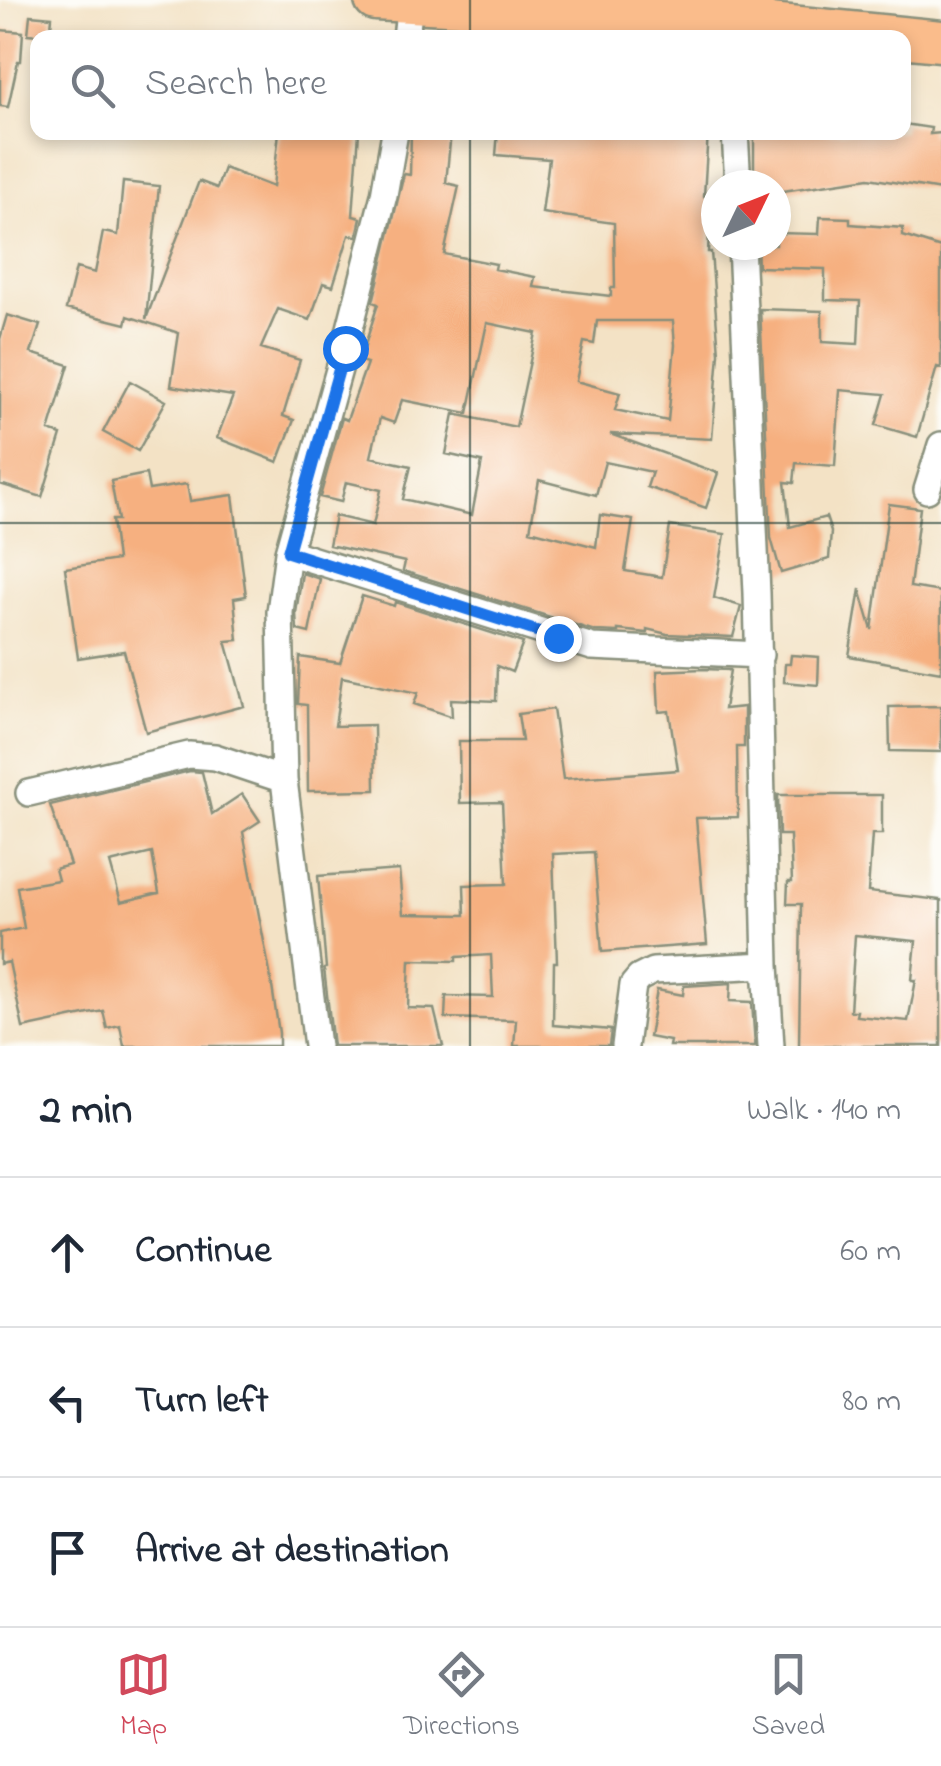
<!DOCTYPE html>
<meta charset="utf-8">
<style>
body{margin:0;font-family:"Indie Flower",sans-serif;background:#f6f6f7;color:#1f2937}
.compass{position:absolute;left:701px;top:170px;width:90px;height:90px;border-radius:50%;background:#fff;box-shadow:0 5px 15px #0003;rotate:47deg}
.stop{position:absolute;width:30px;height:30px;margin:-22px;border:8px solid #1a73e8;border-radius:50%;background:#fff}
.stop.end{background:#1a73e8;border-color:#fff;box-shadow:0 2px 10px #0008}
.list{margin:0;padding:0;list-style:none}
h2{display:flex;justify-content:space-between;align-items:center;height:130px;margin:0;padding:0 40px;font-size:42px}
h2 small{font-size:32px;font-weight:400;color:#747a83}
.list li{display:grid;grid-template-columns:65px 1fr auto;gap:30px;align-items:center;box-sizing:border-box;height:150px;padding:0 40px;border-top:2px solid #e0e1e3}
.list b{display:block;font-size:38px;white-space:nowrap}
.list em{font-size:32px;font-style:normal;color:#747a83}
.icon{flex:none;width:55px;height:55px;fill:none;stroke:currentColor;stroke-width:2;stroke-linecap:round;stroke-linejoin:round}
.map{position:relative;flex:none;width:941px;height:1046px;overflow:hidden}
.search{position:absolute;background:#fff;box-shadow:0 5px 15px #0003;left:30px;right:30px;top:30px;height:110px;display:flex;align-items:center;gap:25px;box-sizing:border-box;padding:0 35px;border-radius:20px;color:#747a83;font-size:38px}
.sheet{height:580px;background:#fff}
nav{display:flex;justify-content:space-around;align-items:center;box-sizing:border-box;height:140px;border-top:2px solid #e0e1e3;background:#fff;font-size:28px;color:#747a83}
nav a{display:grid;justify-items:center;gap:5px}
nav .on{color:#d1495b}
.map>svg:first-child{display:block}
.building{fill:#f6b080;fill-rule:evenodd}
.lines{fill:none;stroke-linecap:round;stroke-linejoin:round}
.minor-casing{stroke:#89907c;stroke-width:30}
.trunk-casing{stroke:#89907c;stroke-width:45}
.minor{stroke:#fff;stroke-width:25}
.trunk{stroke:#fabc8b;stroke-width:40}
.route{stroke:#1a73e8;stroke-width:12}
.grid{fill:none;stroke:#1f3d34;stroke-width:2.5;stroke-opacity:0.55}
</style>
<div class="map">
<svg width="941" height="1046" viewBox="0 0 941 1046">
<rect width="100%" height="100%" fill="#fdfcf7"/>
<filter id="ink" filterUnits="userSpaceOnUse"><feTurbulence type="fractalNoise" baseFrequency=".01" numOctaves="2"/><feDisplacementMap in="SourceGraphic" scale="20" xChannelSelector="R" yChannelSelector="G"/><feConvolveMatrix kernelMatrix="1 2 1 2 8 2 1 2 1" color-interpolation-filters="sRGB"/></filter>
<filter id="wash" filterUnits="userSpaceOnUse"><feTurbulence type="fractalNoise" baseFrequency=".0048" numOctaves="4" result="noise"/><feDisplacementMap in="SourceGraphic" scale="40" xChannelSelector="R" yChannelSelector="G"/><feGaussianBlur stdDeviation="2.25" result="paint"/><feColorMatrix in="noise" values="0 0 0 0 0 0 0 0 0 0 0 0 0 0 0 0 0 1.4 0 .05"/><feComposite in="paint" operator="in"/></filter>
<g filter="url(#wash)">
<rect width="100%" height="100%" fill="#f3e2c5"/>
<g id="blocks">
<path class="building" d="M30 15 52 17 50 36 28 34Z
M0 30 23 32 21 61H18L8 107 0 106Z
M904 124 931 128 930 134 941 133V190L869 178 776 192V185H754V132H904Z
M279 132H359L353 216 361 218 357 236 349 235 333 286 323 283 310 320 278 309 261 348 300 360 283 416 294 420 278 462 217 438 233 396 171 386 179 333 128 316 126 324 66 309 76 268 95 273 103 232 118 235 123 182 159 186 146 319 199 181 217 188 224 168 273 187Z
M411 132H451L446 183 459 186 444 254 496 264 495 269 535 277 533 287 611 296V288H615L614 223 542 213 549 159 496 155 498 132H708L704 196H711L708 252H711L719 353 712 439 610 434 718 473 706 508 647 487 652 472 605 462 596 495 539 480 530 530 596 547 600 515 633 520 625 571 662 577 670 526 725 534 714 598 741 606 733 637 667 634 647 629V633L618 630V632L595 631 403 571 405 562 329 545 335 516 373 525 381 490 346 482 341 502 320 497 342 418 347 420 367 363 360 361 378 304 373 302 404 174 410 175ZM597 321H673L675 345 668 421 615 410 620 393 576 381 584 342 594 344ZM487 323 536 333 516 427 454 414 446 454 482 462 472 515 403 499 411 466 371 457 380 418 394 423 402 400 468 413Z
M820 217 850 218V224L903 228V236L941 248V368L937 367 917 437 876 425 885 394 840 390 835 466 796 463 794 483 785 482 790 527 826 517 831 532 829 559 781 573 771 538 760 309 822 311V342L858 344 860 301 825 300V269L758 267 757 245H776V233L819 234Z
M7 315 40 325 31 353 69 365 49 431 61 435 42 497 0 484V339Z
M130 381 166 401 138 451 103 432Z
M146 474 149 490 187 484 190 501 233 495 246 596 234 598 238 640 226 641 244 706 146 732 124 651 78 658 65 568 117 560 112 520H118L111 481Z
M889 504 920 508 910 587 941 592V672L849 656 860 589 872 630Z
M302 573 320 579 309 633 297 630 296 613Z
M362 596 394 606 395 602 523 643 512 672 497 666 496 701 451 699 452 717 414 704 418 693 342 677 335 726 374 725 375 790 308 791 307 705 298 704 300 657 340 663Z
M791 655 819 657 818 685 784 682 785 664H790Z
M703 669 730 670 724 709 744 707V747H737L738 817 696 818 707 944 602 952 594 852 553 854 557 962H554L553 1025 611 1030 609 1046H514L516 1020 445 1018 446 996 493 997 491 955 456 957V961L410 960 408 1008 434 1009 443 1046H333L324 969 326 968 318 876 399 870 403 914 465 915 464 885 506 884 502 802 460 803 459 741H522L518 714 553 709 563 779 678 770 669 711 659 712 657 671Z
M941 706V752L890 751 889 707Z
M190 771 202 772 212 814 242 794 260 821 243 832 270 973 279 1033V1046H124L120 1025 107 1028 103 1011 23 1028 9 962 0 964V933L24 928 17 887 58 880 55 869 70 865 50 805ZM152 853 159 893 121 902 110 863Z
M778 795H882V834H872L868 892 941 900V1046H799L801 904H787L788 882H792L790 835H779ZM855 935 916 941 912 980H916L908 1021 856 1016 857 1011H850Z
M731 983 730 1001 752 1002 755 1046H669L670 1041 649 1037 657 990 683 995 684 986Z"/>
</g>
</g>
<g filter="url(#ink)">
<use href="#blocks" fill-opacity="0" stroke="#89907c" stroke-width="2.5"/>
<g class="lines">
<defs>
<path id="minor" d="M406 38 410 2
M735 132 738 185
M741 245 757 593 766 965 771 1046
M927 490 941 445
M288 552 592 647 760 655
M29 793 189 755 215 757 284 780
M317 1046 284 780 280 612 288 552 345 348 384 195 395 132
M625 1046 633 985 639 978 653 971 766 965"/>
<path id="trunk" d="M375 0 730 20 941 41"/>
</defs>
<use href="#minor" class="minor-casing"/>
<use href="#trunk" class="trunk-casing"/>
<use href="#minor" class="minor"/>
<use href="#trunk" class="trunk"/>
</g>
</g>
<g class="lines" filter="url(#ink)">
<path class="route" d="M345 348 288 552 558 638"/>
</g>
<path class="grid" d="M470 0V38M470 132V1046M0 523H941"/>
</svg>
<svg class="compass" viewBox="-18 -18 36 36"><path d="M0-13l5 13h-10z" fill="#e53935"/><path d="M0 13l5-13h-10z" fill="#747a83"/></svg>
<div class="stop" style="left:345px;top:348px"></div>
<div class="stop end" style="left:558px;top:638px"></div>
<div class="search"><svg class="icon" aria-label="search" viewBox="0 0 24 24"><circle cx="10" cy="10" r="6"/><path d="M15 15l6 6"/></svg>Search here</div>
</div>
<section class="sheet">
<h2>2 min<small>Walk · 140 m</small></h2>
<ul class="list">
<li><svg class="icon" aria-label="ahead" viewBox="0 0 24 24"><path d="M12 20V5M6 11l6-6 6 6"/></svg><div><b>Continue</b></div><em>60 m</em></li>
<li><svg class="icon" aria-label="left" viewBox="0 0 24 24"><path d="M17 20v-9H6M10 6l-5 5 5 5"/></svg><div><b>Turn left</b></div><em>80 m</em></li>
<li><svg class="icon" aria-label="arrive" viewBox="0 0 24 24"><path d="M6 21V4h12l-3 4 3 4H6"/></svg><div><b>Arrive at destination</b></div></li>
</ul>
</section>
<nav>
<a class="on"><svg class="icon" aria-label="map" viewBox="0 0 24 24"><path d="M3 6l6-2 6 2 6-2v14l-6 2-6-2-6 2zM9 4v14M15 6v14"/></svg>Map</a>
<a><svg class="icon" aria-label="directions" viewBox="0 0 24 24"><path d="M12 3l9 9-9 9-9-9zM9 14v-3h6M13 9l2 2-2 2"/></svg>Directions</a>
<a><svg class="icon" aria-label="saved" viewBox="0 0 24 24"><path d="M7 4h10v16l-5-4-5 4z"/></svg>Saved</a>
</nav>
